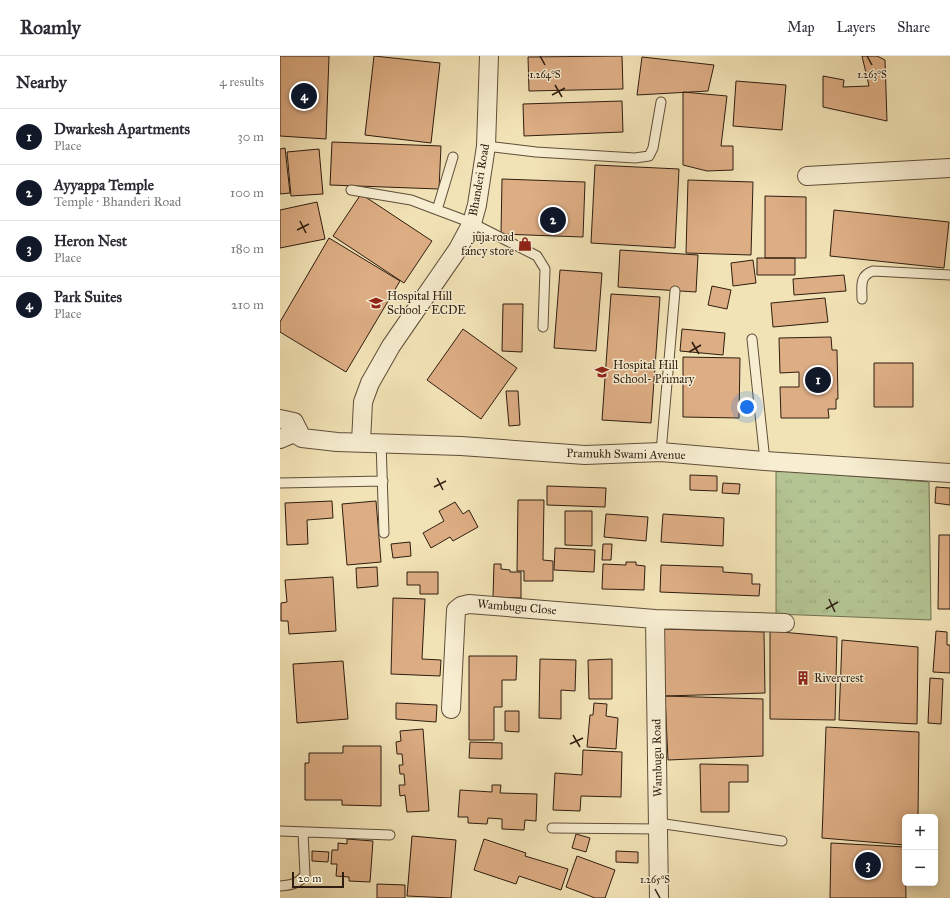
<!DOCTYPE html>
<meta charset="utf-8">
<style>
body{margin:0;font-family:"IM FELL Great Primer",serif;background:#f2f2f3;color:#2b2b33}
.controls{position:absolute;right:12px;bottom:12px;display:grid;overflow:hidden;border-radius:6px;box-shadow:0 2px 10px #0003}
.controls button{width:36px;height:36px;display:grid;place-items:center;padding:0;border:0;border-bottom:1px solid #e1e1e2;background:#fff;color:#2b2b33;font:20px sans-serif}
.scale{position:absolute;left:12px;bottom:10px;width:52px;box-sizing:border-box;padding-left:4px;border:2px solid #2e1d10;border-top:0;font-size:11px;line-height:14px;white-space:nowrap;color:#2e1d10;-webkit-text-stroke:3px #f7edd0;paint-order:stroke}
.you{position:absolute;left:467px;top:351px;width:14px;height:14px;margin:-10px;border:3px solid #fff;border-radius:50%;background:#1a73e8;box-shadow:0 0 0 6px #1a73e833}
.badge{display:grid;place-items:center;width:26px;height:26px;border-radius:50%;background:#111827;color:#fff;font-size:13px;font-weight:700}
.pin{position:absolute;translate:-50% -50%;border:2px solid #fff;box-shadow:0 1px 4px #0006}
.list{margin:0;padding:0;list-style:none}
h2{display:flex;justify-content:space-between;align-items:center;height:52px;margin:0;padding:0 16px;font-size:17px}
h2 small{font-size:13px;font-weight:400;color:#7c7c81}
.list li{display:grid;grid-template-columns:26px 1fr auto;gap:12px;align-items:center;box-sizing:border-box;height:56px;padding:0 16px;border-top:1px solid #e1e1e2}
.list b{display:block;font-size:15px;white-space:nowrap}
.list p{margin:0;font-size:13px;white-space:nowrap;color:#7c7c81}
.list em{font-size:13px;font-style:normal;color:#7c7c81}
.map{position:relative;flex:none;width:670px;height:842px;overflow:hidden}
header{display:flex;align-items:center;gap:24px;box-sizing:border-box;height:56px;padding:0 20px;background:#fff;border-bottom:1px solid #e1e1e2}
header strong{font-size:19px}
nav{display:flex;gap:22px;margin-inline-start:auto;font-size:14px}
main{display:flex}
aside{flex:1;background:#fff}
.map>svg:first-child{display:block}
.park{fill:url(#park-tufts);stroke:#717152}
.building{fill:#ddad84;stroke:#2e1d10}
.lines{fill:none;stroke-linecap:round;stroke-linejoin:round}
.lane-casing{stroke:#5f4e3a;stroke-width:11}
.street-casing{stroke:#5f4e3a;stroke-width:20}
.lane{stroke:#f7edd0;stroke-width:9}
.street{stroke:#f7edd0;stroke-width:18}
.ticks{fill:none;stroke:#2e1d10;stroke-width:1.5}
.labels{text-anchor:middle;dominant-baseline:central;stroke-width:3;stroke-linejoin:round;paint-order:stroke}
.street-label{font-size:12px;fill:#2e1d10;stroke:#f7edd0}
.poi-label{font-size:12px;fill:#2e1d10;stroke:#f7edd0;text-anchor:start}
.ticks-label{font-size:10px;text-anchor:middle;fill:#2e1d10;stroke:#f7edd0;stroke-width:3;stroke-linejoin:round;paint-order:stroke}
</style>
<header>
<strong>Roamly</strong>
<nav><a>Map</a><a>Layers</a><a>Share</a></nav>
</header>
<main>
<aside>
<h2>Nearby<small>4 results</small></h2>
<ul class="list">
<li><span class="badge">1</span><div><b>Dwarkesh Apartments</b><p>Place</p></div><em>30 m</em></li>
<li><span class="badge">2</span><div><b>Ayyappa Temple</b><p>Temple · Bhanderi Road</p></div><em>100 m</em></li>
<li><span class="badge">3</span><div><b>Heron Nest</b><p>Place</p></div><em>180 m</em></li>
<li><span class="badge">4</span><div><b>Park Suites</b><p>Place</p></div><em>210 m</em></li>
</ul>
</aside>
<div class="map">
<svg width="670" height="842" viewBox="0 0 670 842">
<defs>
<pattern id="park-tufts" width="24" height="20" patternUnits="userSpaceOnUse"><rect width="24" height="20" fill="#b4c593"/><path d="M3 7l-1-3M5 7V3M7 7l1-3M15 17l-1-3M17 17v-4M19 17l1-3" fill="none" stroke="#9ba97e"/></pattern>
</defs>
<rect width="100%" height="100%" fill="#f2e3b6"/>
<filter id="stains"><feTurbulence type="fractalNoise" baseFrequency=".005" numOctaves="4"/><feColorMatrix values="0 0 0 0 .2 0 0 0 0 .09 0 0 0 0 .02 0 0 0 .5 -.17"/></filter>
<radialGradient id="worn" r=".72"><stop offset=".6" stop-color="#630" stop-opacity="0"/><stop offset="1" stop-color="#630" stop-opacity=".3"/></radialGradient>
<path class="park" d="M496 414 649 426 651 564 496 558Z"/>
<path class="building" d="M0 0H49L46 83 0 80Z
M94 0 160 7 151 87 85 79Z
M342 0 343 33 249 35 248 1Z
M582 0H597L605 4 607 65 543 51V20L564 24 563 31 589 30Z
M362 1 434 9 428 35 357 39Z
M456 25 506 29 502 74 453 70Z
M403 36 447 40 441 90H453V114L427 115 403 109Z
M342 45 343 76 244 80 243 48Z
M52 86 161 90 159 133 50 129Z
M5 92 10 137 0 138V93Z
M39 93 43 138 11 140 7 96Z
M315 109 399 113 395 192 311 187Z
M222 123 305 126 303 181 221 178Z
M408 124 473 126 471 199 406 197Z
M81 138 152 185 124 227 53 180Z
M485 140 526 141V202H485Z
M37 146 45 183 0 192V154Z
M554 154 669 166 664 212 550 200Z
M49 182 120 225 66 316 0 276V266Z
M340 194 418 199 416 236 338 231Z
M477 202H515V219H477Z
M473 204 476 227 453 230 451 207Z
M280 214 322 217 316 295 274 292Z
M564 219 566 235 514 239 513 223Z
M432 230 451 234 447 253 428 249Z
M331 238 380 241 371 367 322 364Z
M545 242 548 266 493 271 491 247Z
M223 248H243L242 296 222 295Z
M183 273 237 312 201 363 147 324Z
M402 273 445 277 443 299 400 295Z
M551 281 552 294H557L558 343H556V353H548L549 362H501L500 331H519V316L500 317 499 282Z
M403 301 460 302 459 362 403 361Z
M594 307H633V351H594Z
M226 335H238L240 369 229 370Z
M410 419 437 420V435L410 434Z
M443 427 460 428 459 438 442 437Z
M267 430 326 432 325 451 267 449Z
M656 431 670 432V449L655 447Z
M238 444H264L263 504 273 505V525H244V515H237Z
M52 445 53 462 27 464 28 488 7 489 5 447Z
M96 445 101 506 67 509 62 448Z
M175 446 183 458 189 454 198 471 173 485 170 481 151 492 143 477 164 465 159 455Z
M285 455H312V490L285 489Z
M326 458 368 461 366 485 324 481Z
M383 458 444 462 443 490 381 486Z
M659 479H670V553H658Z
M130 486 131 500 113 502 111 488Z
M323 488H332L331 504H322Z
M275 492 315 494 314 516 274 514Z
M346 506H356V509L365 510 364 534 322 533 323 508 346 509Z
M214 508H221V513L230 514V516H241V542L213 541Z
M381 509 443 511V516L472 518V528H480L479 540 380 536Z
M97 511 98 530 77 532 76 512Z
M127 516H158V538H140V529H127Z
M53 521 56 575 9 578 8 565H1V547L7 546 5 524Z
M113 542 145 543 142 603 161 604 160 620 111 618Z
M383 573 484 576 485 637 385 640Z
M490 575 557 581 555 664 490 663Z
M656 575 667 576V589H670V617L653 616Z
M562 584 638 591 637 668 559 664Z
M189 600H237L236 624H222V651H214V684H189Z
M260 603 296 604 295 635 281 634V663L259 662Z
M332 603V643H309L308 604Z
M63 605 68 663 17 667 13 608Z
M650 622 663 623 661 668 648 667Z
M385 640 483 643V700L388 704Z
M116 647 157 649 156 666 116 663Z
M314 647 327 648 326 660 338 662 336 693 307 691 310 659H313Z
M225 655H239V676L225 675Z
M546 671 639 676 638 761H625V789L542 782Z
M143 673 149 755 127 756 125 739 120 740 119 729H125L124 718H120L119 709H123L122 698H117L116 686 121 685 120 675Z
M190 686 222 687V703L189 702Z
M63 690H101V750L62 749V744H25V707H29V697H63Z
M303 694 342 696 341 741 301 740 300 755 273 754 275 717 302 719Z
M420 708 468 709V726H449V756H421Z
M212 729H221L220 737 257 738 256 765 245 764 244 774 222 773V763L208 762 207 768 188 767V761H178L180 734 212 736Z
M296 778 310 782 306 796 292 792Z
M132 780 176 784 171 842 127 840Z
M67 783 93 785 90 826 69 825V821L56 820 57 808H51L52 794H58V787L67 788Z
M204 783 246 797 245 800 288 813 281 834 239 820 236 828 194 814Z
M551 787 625 791 626 842H550Z
M32 795 49 796 48 806 32 805Z
M336 795 358 796V807L336 806Z
M297 800 335 814 325 842H315L286 831Z
M97 828 125 829V842H97Z"/>
<g class="lines">
<defs>
<path id="lane" d="M206 90 256 96 355 102 369 100 373 92 381 46
M71 134 131 144 192 167 257 200 265 213 263 271
M157 154 173 101
M582 243C582 230 579 220 593 215L670 219
M472 283 485 405
M101 386 104 477
M381 396 395 235
M0 427 103 425
M378 767 502 785
M272 772 378 773
M0 775 110 779
M0 830C11 829 18 828 25 819L23 776"/>
<path id="street" d="M527 120 670 112
M0 363 14 366 22 382
M0 383 14 377 22 382 57 386 181 390 305 399 381 396 485 405 670 417
M81 386 83 346 90 327 111 290 178 193 192 167 197 149 206 90 209 0
M375 563 379 842
M171 653 176 554 181 550 189 548 375 563 505 567"/>
</defs>
<use href="#lane" class="lane-casing"/>
<use href="#street" class="street-casing"/>
<use href="#lane" class="lane"/>
<use href="#street" class="street"/>
</g>
<path class="ticks" d="M260 0 265 9M587 0 592 9M275 29 282 41M272 39 285 32M20 165 26 177M17 174 29 168M412 286 419 298M409 296 421 289M157 422 163 434M154 431 166 425M549 543 555 556M546 553 558 546M293 679 300 691M290 688 303 682M375 833 380 842"/>
<defs>
<symbol id="shop-bare" viewBox="-9 -9 18 18"><path d="M-5-2.5h2.3a2.7 3.5 0 0 1 5.4 0H5L5.5 6h-11ZM-1.5-2.5h3a1.5 2.3 0 0 0-3 0Z" fill="#8f2418" stroke="#f7edd0" stroke-width="2.5" paint-order="stroke"/></symbol>
<symbol id="school-bare" viewBox="-9 -9 18 18"><path d="M0-5L7-2L0 1L-7-2ZM-4 1L0 2.5L4 1V4Q0 6-4 4Z" fill="#8f2418" stroke="#f7edd0" stroke-width="2.5" paint-order="stroke"/></symbol>
<symbol id="building-bare" viewBox="-9 -9 18 18"><path d="M-4-6H4V6H1V3H-1V6H-4ZM-2.5-4.3h1.7v1.8h-1.7ZM.8-4.3h1.7v1.8H.8ZM-2.5-1h1.7V.8h-1.7ZM.8-1h1.7V.8H.8Z" fill="#8f2418" stroke="#f7edd0" stroke-width="2.5" paint-order="stroke"/></symbol>
</defs>
<g fill-rule="evenodd">
<use href="#shop-bare" x="235" y="178" width="20" height="20"/>
<use href="#school-bare" x="86" y="237" width="20" height="20"/>
<use href="#school-bare" x="312" y="306" width="20" height="20"/>
<use href="#building-bare" x="513" y="612" width="20" height="20"/>
</g>
<g class="labels">
<g class="street-label">
<text transform="translate(199 124) rotate(-80)">Bhanderi Road</text>
<text transform="translate(346 398) rotate(1)">Pramukh Swami Avenue</text>
<text transform="translate(237 551) rotate(5)">Wambugu Close</text>
<text transform="translate(377 702) rotate(-91)">Wambugu Road</text>
</g>
<g class="poi-label">
<text x="234" y="181" text-anchor="end">juja road<tspan x="234" dy="14">fancy store</tspan></text>
<text x="107" y="240">Hospital Hill<tspan x="107" dy="14">School - ECDE</tspan></text>
<text x="333" y="309">Hospital Hill<tspan x="333" dy="14">School- Primary</tspan></text>
<text x="534" y="622">Rivercrest</text>
</g>
</g>
<g class="ticks-label">
<text x="265" y="22">1.264°S</text>
<text x="592" y="22">1.263°S</text>
<text x="375" y="827">1.265°S</text>
</g>
<rect width="100%" height="100%" filter="url(#stains)"/>
<rect width="100%" height="100%" fill="url(#worn)"/>
</svg>
<div class="controls">
<button>+</button>
<button>−</button>
</div>
<div class="scale">20 m</div>
<div class="you"></div>
<div class="pin badge" style="left:538px;top:324px">1</div>
<div class="pin badge" style="left:273px;top:164px">2</div>
<div class="pin badge" style="left:588px;top:809px">3</div>
<div class="pin badge" style="left:24px;top:40px">4</div>
</div>
</main>
